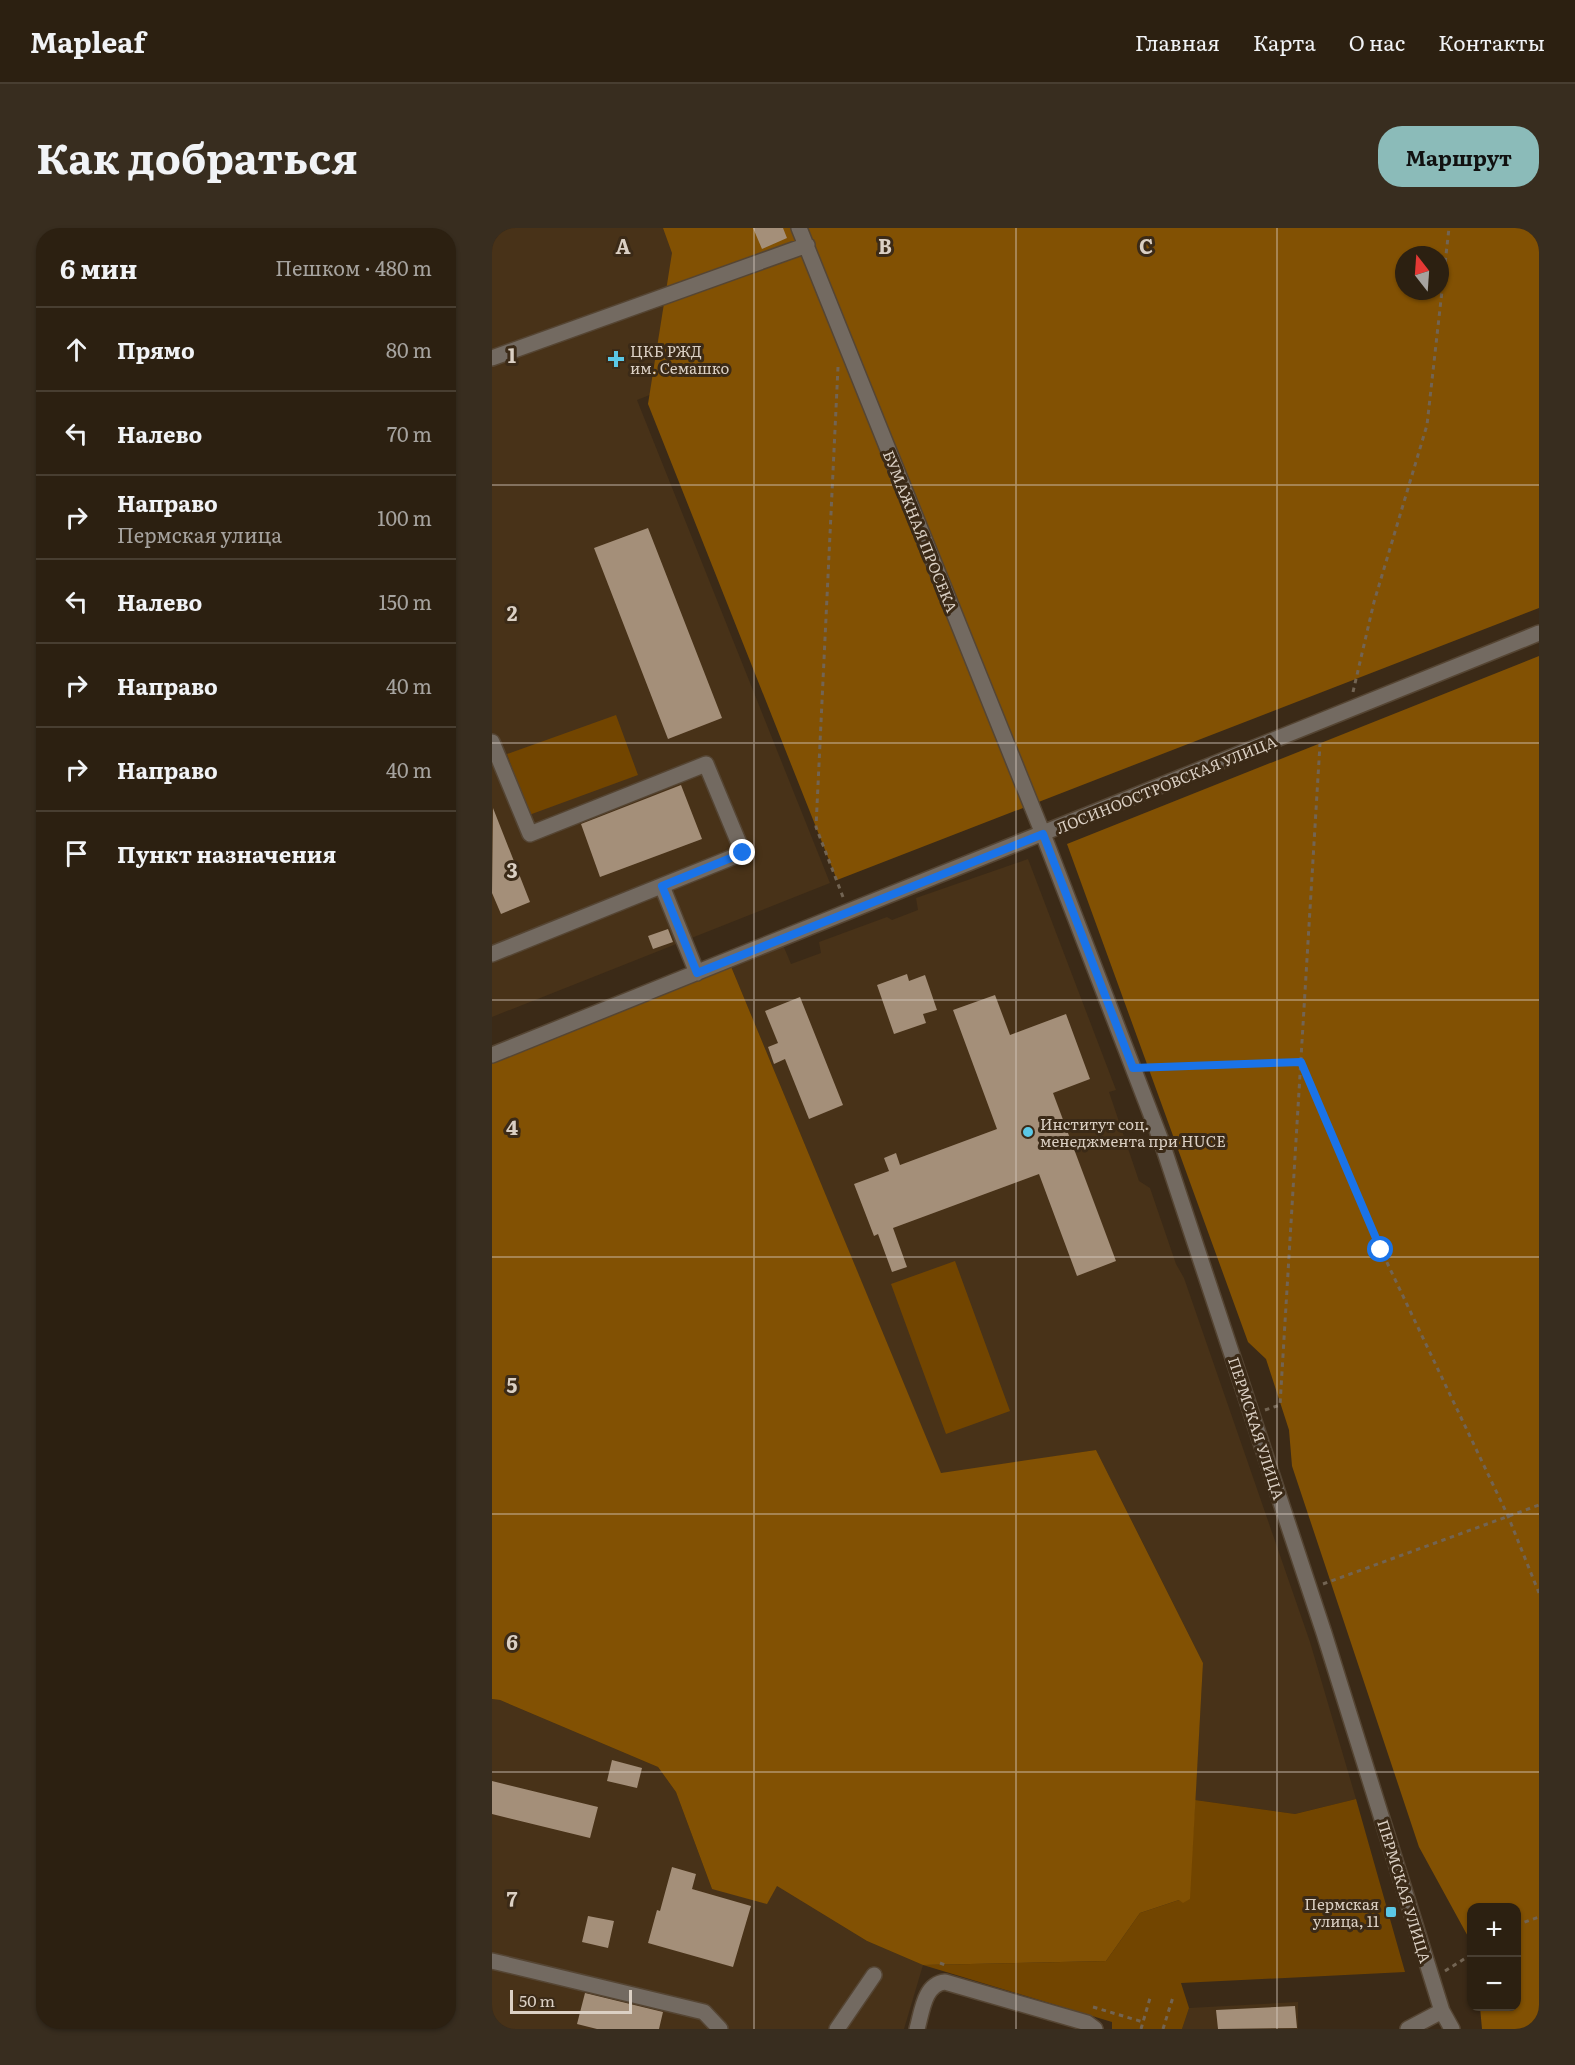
<!DOCTYPE html>
<html lang="ru">
<meta charset="utf-8">
<style>
body{margin:0;font-family:Literata,serif;background:#382d1f;color:#f1f3f6}
.controls{position:absolute;right:18px;bottom:18px;display:grid;overflow:hidden;border-radius:12px;box-shadow:0 2px 4px #0004}
.controls button{width:54px;height:54px;display:grid;place-items:center;padding:0;border:0;border-bottom:2px solid #483e31;background:#2c2011;color:#f1f3f6;font:30px sans-serif}
.compass{position:absolute;left:903px;top:18px;width:54px;height:54px;border-radius:50%;background:#2c2011;box-shadow:0 2px 4px #0004;rotate:343deg}
.scale{position:absolute;left:18px;bottom:15px;width:122px;box-sizing:border-box;padding-left:6px;border:3px solid #dbd0c4;border-top:0;font-size:16px;line-height:21px;white-space:nowrap;color:#dbd0c4;-webkit-text-stroke:4px #3b2a17;paint-order:stroke}
.stop{position:absolute;width:18px;height:18px;margin:-14px;border:4px solid #1a73e8;border-radius:50%;background:#fff}
.stop.end{background:#1a73e8;border-color:#fff;box-shadow:0 2px 6px #0008}
.list{margin:0;padding:0;list-style:none}
h2{display:flex;justify-content:space-between;align-items:center;height:78px;margin:0;padding:0 24px;font-size:26px}
h2 small{font-size:20px;font-weight:400;color:#a6a39f}
.list li{display:grid;grid-template-columns:39px 1fr auto;gap:18px;align-items:center;box-sizing:border-box;height:84px;padding:0 24px;border-top:2px solid #483e31}
.list b{display:block;font-size:22px;white-space:nowrap}
.list p{margin:0;font-size:20px;white-space:nowrap;color:#a6a39f}
.list em{font-size:20px;font-style:normal;color:#a6a39f}
.icon{flex:none;width:33px;height:33px;fill:none;stroke:currentColor;stroke-width:2;stroke-linecap:round;stroke-linejoin:round}
.map{position:relative;flex:none;width:1047px;height:1801px;overflow:hidden;border-radius:24px}
header{display:flex;align-items:center;gap:36px;box-sizing:border-box;height:84px;padding:0 30px;background:#2c2011;border-bottom:2px solid #483e31}
header strong{font-size:28px}
nav{display:flex;gap:33px;margin-inline-start:auto;font-size:21px}
.intro{display:flex;align-items:center;justify-content:space-between;box-sizing:border-box;height:144px;padding:0 36px}
h1{margin:0;font-size:42px}
.button{padding:15px 27px;border-radius:24px;background:#8bbbb9;color:#111;font-size:21px;font-weight:700}
main{display:flex;gap:36px;padding:0 36px}
aside{flex:1;background:#2c2011;border-radius:24px;box-shadow:0 2px 4px #0004}
.map>svg:first-child{display:block}
.built{fill:#483218}
.green{fill:#724500}
.forest{fill:#825103;fill-rule:evenodd}
.building{fill:#a48f79}
.lines{fill:none;stroke-linecap:round;stroke-linejoin:round}
.minor-casing{stroke:#554533;stroke-width:18}
.path{stroke:#726453;stroke-width:3;stroke-dasharray:4.5 4.5;stroke-linecap:butt}
.minor{stroke:#736a61;stroke-width:15}
.route{stroke:#1a73e8;stroke-width:8}
.grid{fill:none;stroke:#dbd0c4;stroke-width:1.5;stroke-opacity:0.55}
.poi-dot{fill:#5bc8e6;stroke:#3b2a17;stroke-width:2}
.labels{text-anchor:middle;dominant-baseline:central;stroke-width:6;stroke-linejoin:round;paint-order:stroke}
.poi-label{font-size:15px;fill:#dbd0c4;stroke:#3b2a17;text-anchor:start}
.street-label{font-size:15px;fill:#dbd0c4;stroke:#3b2a17}
.grid-label{font-size:20px;text-anchor:middle;font-weight:bold;fill:#dbd0c4;stroke:#3b2a17;stroke-width:6;stroke-linejoin:round;paint-order:stroke}
</style>
<header>
<strong>Mapleaf</strong>
<nav><a>Главная</a><a>Карта</a><a>О нас</a><a>Контакты</a></nav>
</header>
<div class="intro"><h1>Как добраться</h1><a class="button">Маршрут</a></div>
<main>
<aside>
<h2>6 мин<small>Пешком · 480 m</small></h2>
<ul class="list">
<li><svg class="icon" aria-label="ahead" viewBox="0 0 24 24"><path d="M12 20V5M6 11l6-6 6 6"/></svg><div><b>Прямо</b></div><em>80 m</em></li>
<li><svg class="icon" aria-label="left" viewBox="0 0 24 24"><path d="M17 20v-9H6M10 6l-5 5 5 5"/></svg><div><b>Налево</b></div><em>70 m</em></li>
<li><svg class="icon" aria-label="right" viewBox="0 0 24 24"><path d="M7 20v-9h11M14 6l5 5-5 5"/></svg><div><b>Направо</b><p>Пермская улица</p></div><em>100 m</em></li>
<li><svg class="icon" aria-label="left" viewBox="0 0 24 24"><path d="M17 20v-9H6M10 6l-5 5 5 5"/></svg><div><b>Налево</b></div><em>150 m</em></li>
<li><svg class="icon" aria-label="right" viewBox="0 0 24 24"><path d="M7 20v-9h11M14 6l5 5-5 5"/></svg><div><b>Направо</b></div><em>40 m</em></li>
<li><svg class="icon" aria-label="right" viewBox="0 0 24 24"><path d="M7 20v-9h11M14 6l5 5-5 5"/></svg><div><b>Направо</b></div><em>40 m</em></li>
<li><svg class="icon" aria-label="arrive" viewBox="0 0 24 24"><path d="M6 21V4h12l-3 4 3 4H6"/></svg><div><b>Пункт назначения</b></div></li>
</ul>
</aside>
<div class="map">
<svg width="1047" height="1801" viewBox="0 0 1047 1801">
<rect width="100%" height="100%" fill="#3b2a17"/>
<path class="built" d="M0 0H287L327 100 145 172 338 655 0 789Z
M536 631 624 862 617 864 647 953 658 960 684 1036 692 1050 818 1414 864 1571 803 1586 703 1572 711 1435 604 1222 449 1246 238 736 291 717 299 736 329 725 327 714 395 689 400 692 426 682 424 670Z
M0 1471 8 1472 166 1539 184 1564 220 1661 285 1658 375 1713 431 1737 412 1801H0Z
M806 1774V1801H690L697 1780Z"/>
<path class="green" d="M124 487 146 547 37 587 15 526Z
M463 1033 518 1183 454 1206 399 1056Z
M864 1571 913 1744 689 1755 697 1780 690 1801H620V1794L431 1737 614 1733 648 1685 687 1672 697 1671 703 1572 803 1586Z"/>
<path class="forest" d="M171 0H1047V380L345 652 156 176 180 25ZM912 27H948V63H912Z
M1047 428V1801H990L988 1779 1024 1778V1680H980L979 1714 927 1619 800 1238 797 1202 774 1131 756 1114 575 616Z
M238 736 449 1245 604 1222 711 1435 698 1671 691 1675 687 1672 648 1685 614 1733 431 1737 375 1713 285 1658 275 1676 220 1661 184 1564 166 1539 8 1472 0 1471V833Z"/>
<path class="building" d="M261 0H291L295 10 270 21Z
M156 300 230 490 176 511 102 320Z
M189 557 210 611 108 649 89 596Z
M1 580 38 674 9 686 0 665Z
M176 701 181 714 161 721 156 708Z
M415 746 417 753 433 747 445 782 431 786 434 795 402 806 385 757Z
M503 767 518 807 574 786 598 851 561 865 624 1033 585 1048 547 946 401 1000 415 1039 400 1044 386 1006 382 1008 362 956 397 943 392 930 404 925 408 937 505 901 461 782Z
M308 769 351 877 317 891 293 831 282 836 276 819 286 815 273 783Z
M120 1532 150 1540 145 1560 115 1553Z
M0 1553 106 1579 98 1610 0 1586Z
M180 1639 204 1646 200 1661 259 1678 241 1739 156 1715 165 1682 168 1683Z
M96 1688 122 1693 116 1720 90 1714Z
M93 1765 171 1784 167 1801H105L85 1796Z
M803 1778 805 1800 726 1801 724 1782Z"/>
<g class="lines">
<defs>
<path id="minor" d="M307 0 551 606 670 915 832 1405 950 1783 960 1801
M0 130 315 17
M0 514 38 606 214 536 251 625 0 726
M170 658 205 745
M0 827 1047 405
M0 1733 212 1784 228 1801
M345 1801 382 1747
M425 1801C430 1784 432 1756 453 1754L595 1795 603 1801
M916 1801 950 1783"/>
</defs>
<use href="#minor" class="minor-casing"/>
<path class="path" d="M346 139 324 599 351 669
M861 464 882 374 935 197 957 0
M657 840 809 835 889 1022 1016 1288 1047 1365
M773 1182 788 1177 828 516
M831 1356 1047 1277
M1024 1697 1047 1689
M448 1735 456 1738
M953 1743 980 1726
M601 1779 651 1794
M649 1801 658 1770
M671 1801 681 1769"/>
<use href="#minor" class="minor"/>
</g>
<g class="lines">
<path class="route" d="M251 625 170 658 205 745 551 606 641 840 809 834 889 1022"/>
</g>
<path class="grid" d="M262 0V1801M524 0V1801M785 0V1801M0 257H1047M0 515H1047M0 772H1047M0 1029H1047M0 1286H1047M0 1544H1047"/>
<g class="poi-dot">
<path d="M121 122h6v6h6v6h-6v6h-6v-6h-6v-6h6z"/>
<circle cx="536" cy="904" r="6"/>
<rect x="893" y="1678" width="12" height="12" rx="3"/>
</g>
<g class="labels">
<g class="poi-label">
<text x="138" y="122">ЦКБ РЖД<tspan x="138" dy="17">им. Семашко</tspan></text>
<text x="548" y="895">Институт соц.<tspan x="548" dy="17">менеджмента при HUCE</tspan></text>
<text x="887" y="1675" text-anchor="end">Пермская<tspan x="887" dy="17">улица, 11</tspan></text>
</g>
<g class="street-label">
<text transform="translate(429 303) rotate(68)">БУМАЖНАЯ ПРОСЕКА</text>
<text transform="translate(674 556) rotate(-22)">ЛОСИНООСТРОВСКАЯ УЛИЦА</text>
<text transform="translate(765 1200) rotate(72)">ПЕРМСКАЯ УЛИЦА</text>
<text transform="translate(913 1663) rotate(73)">ПЕРМСКАЯ УЛИЦА</text>
</g>
</g>
<g class="grid-label">
<text x="131" y="26">A</text>
<text x="393" y="26">B</text>
<text x="654" y="26">C</text>
<text x="20" y="135">1</text>
<text x="20" y="393">2</text>
<text x="20" y="650">3</text>
<text x="20" y="907">4</text>
<text x="20" y="1165">5</text>
<text x="20" y="1422">6</text>
<text x="20" y="1679">7</text>
</g>
</svg>
<div class="controls">
<button>+</button>
<button>−</button>
</div>
<svg class="compass" viewBox="-18 -18 36 36"><path d="M0-13l5 13h-10z" fill="#e53935"/><path d="M0 13l5-13h-10z" fill="#a6a39f"/></svg>
<div class="scale">50 m</div>
<div class="stop" style="left:889px;top:1022px"></div>
<div class="stop end" style="left:251px;top:625px"></div>
</div>
</main>
